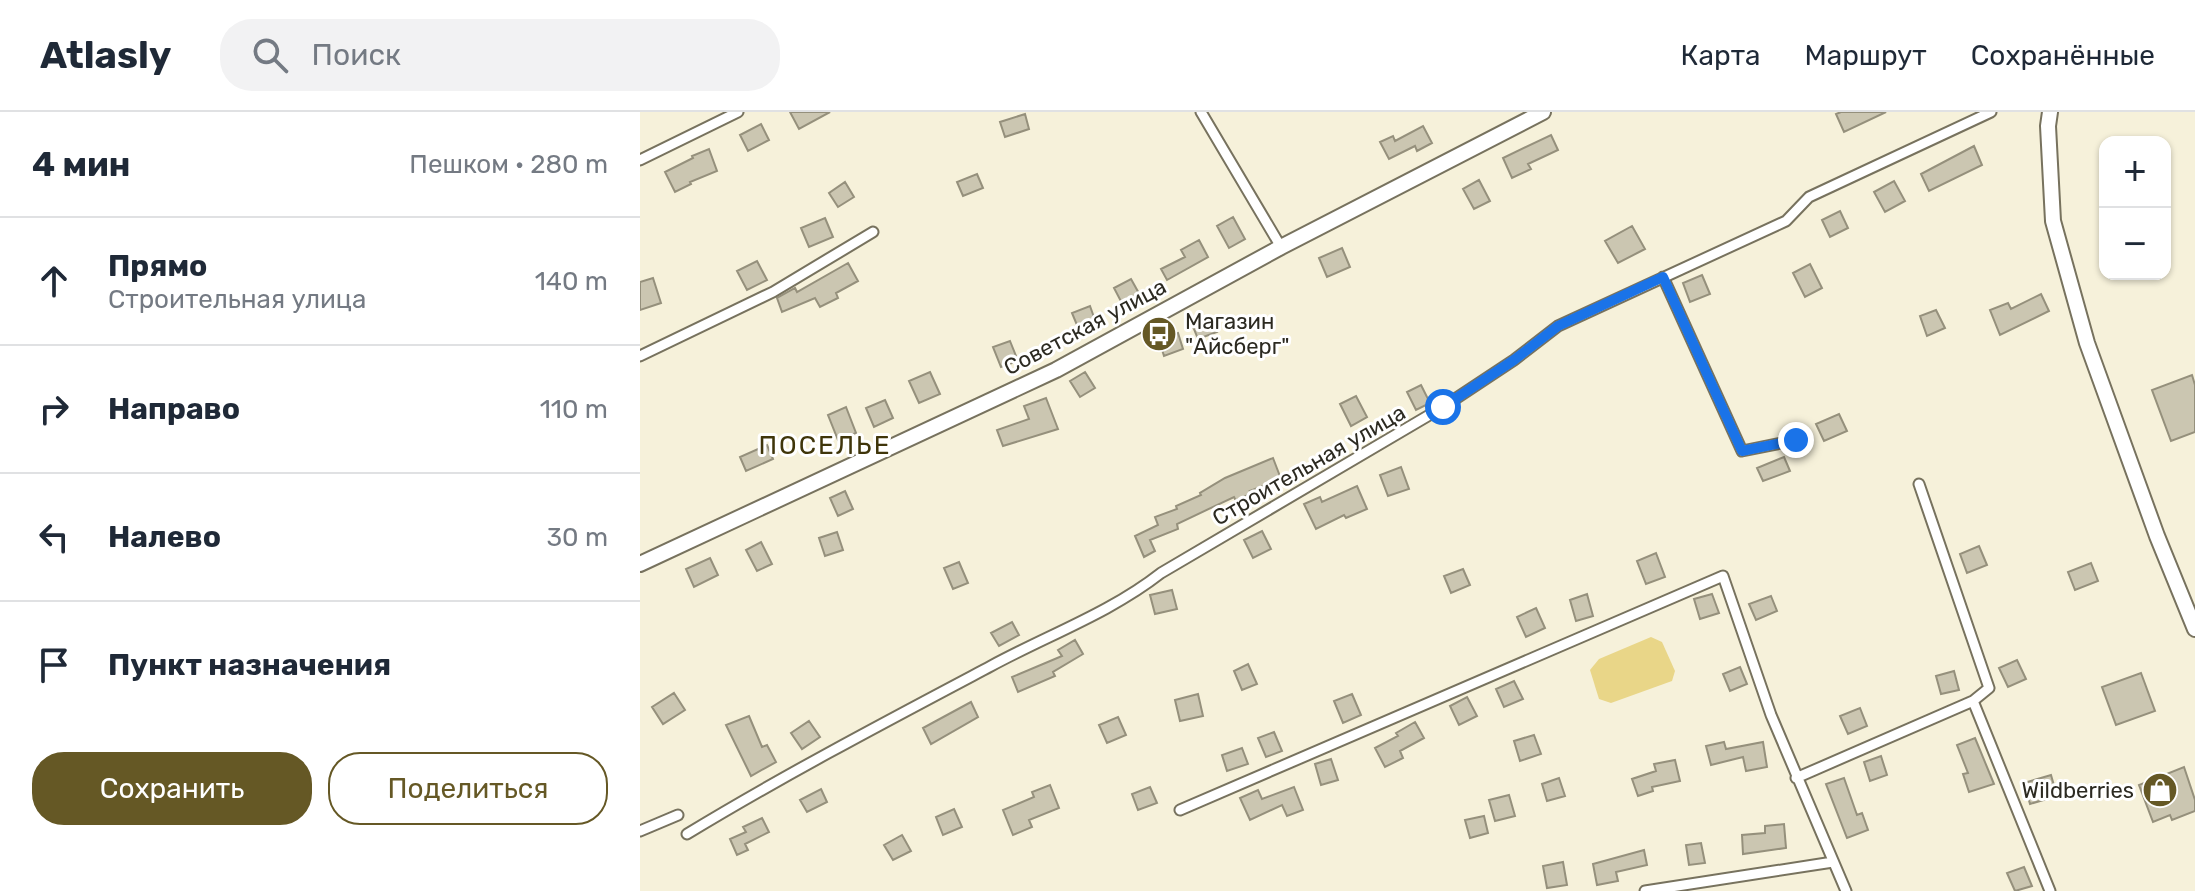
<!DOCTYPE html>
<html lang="ru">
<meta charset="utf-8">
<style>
body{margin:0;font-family:Rubik,sans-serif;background:#f2f2f3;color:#1f2937}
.controls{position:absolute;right:24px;top:24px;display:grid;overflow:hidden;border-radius:16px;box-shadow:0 2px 6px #0004}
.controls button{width:72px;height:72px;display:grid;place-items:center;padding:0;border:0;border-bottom:2px solid #e0e1e3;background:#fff;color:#1f2937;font:40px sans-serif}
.stop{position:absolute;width:24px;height:24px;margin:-18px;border:6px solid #1a73e8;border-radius:50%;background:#fff}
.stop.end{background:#1a73e8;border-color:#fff;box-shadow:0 2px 8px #0008}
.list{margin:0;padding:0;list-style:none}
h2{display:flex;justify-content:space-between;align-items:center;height:104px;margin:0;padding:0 32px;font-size:34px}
h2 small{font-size:26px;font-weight:400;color:#747a83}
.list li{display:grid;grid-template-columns:52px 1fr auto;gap:24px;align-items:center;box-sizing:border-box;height:128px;padding:0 32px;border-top:2px solid #e0e1e3}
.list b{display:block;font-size:30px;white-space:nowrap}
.list p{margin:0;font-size:26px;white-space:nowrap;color:#747a83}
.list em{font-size:26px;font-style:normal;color:#747a83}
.actions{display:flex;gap:16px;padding:24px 32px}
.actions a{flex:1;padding:18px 0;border:2px solid #655825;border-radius:32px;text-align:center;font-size:28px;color:#655825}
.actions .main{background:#655825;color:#fff}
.icon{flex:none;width:44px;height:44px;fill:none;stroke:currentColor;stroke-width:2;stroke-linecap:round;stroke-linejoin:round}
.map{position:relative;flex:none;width:1555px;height:779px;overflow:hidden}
header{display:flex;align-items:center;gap:48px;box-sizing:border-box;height:112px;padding:0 40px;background:#fff;border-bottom:2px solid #e0e1e3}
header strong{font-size:38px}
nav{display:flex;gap:44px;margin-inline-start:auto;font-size:28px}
.search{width:560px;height:72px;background:#f2f2f3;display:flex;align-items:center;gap:20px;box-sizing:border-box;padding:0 28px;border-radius:32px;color:#747a83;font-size:30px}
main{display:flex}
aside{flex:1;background:#fff}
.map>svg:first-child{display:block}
.green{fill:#e9d688}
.building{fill:#cbc6b1;stroke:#95907c;stroke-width:2}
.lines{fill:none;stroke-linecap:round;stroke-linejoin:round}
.minor-casing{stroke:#77725e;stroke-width:13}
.secondary-casing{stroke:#77725e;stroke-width:18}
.minor{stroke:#fff;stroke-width:9}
.secondary{stroke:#fff;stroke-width:14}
.route{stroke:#1a73e8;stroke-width:10}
.labels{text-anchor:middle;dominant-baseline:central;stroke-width:6;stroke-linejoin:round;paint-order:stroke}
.poi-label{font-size:22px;fill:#2c2a21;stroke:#fff;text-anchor:start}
.street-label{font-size:22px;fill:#2c2a21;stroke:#fff}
.quarter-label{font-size:26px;letter-spacing:2px;fill:#3f350a;stroke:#fff}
</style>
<header>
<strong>Atlasly</strong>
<div class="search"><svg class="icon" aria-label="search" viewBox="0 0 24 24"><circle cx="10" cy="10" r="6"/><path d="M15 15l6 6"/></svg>Поиск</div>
<nav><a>Карта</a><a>Маршрут</a><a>Сохранённые</a></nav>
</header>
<main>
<aside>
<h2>4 мин<small>Пешком · 280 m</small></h2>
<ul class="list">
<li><svg class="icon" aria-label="ahead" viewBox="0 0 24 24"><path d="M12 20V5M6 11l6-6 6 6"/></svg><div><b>Прямо</b><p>Строительная улица</p></div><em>140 m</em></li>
<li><svg class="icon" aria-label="right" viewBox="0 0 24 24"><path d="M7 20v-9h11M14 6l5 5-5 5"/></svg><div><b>Направо</b></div><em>110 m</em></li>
<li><svg class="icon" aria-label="left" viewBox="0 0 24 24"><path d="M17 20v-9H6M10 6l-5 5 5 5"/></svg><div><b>Налево</b></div><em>30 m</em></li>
<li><svg class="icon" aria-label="arrive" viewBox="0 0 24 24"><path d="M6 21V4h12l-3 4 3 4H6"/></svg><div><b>Пункт назначения</b></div></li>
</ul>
<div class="actions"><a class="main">Сохранить</a><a>Поделиться</a></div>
</aside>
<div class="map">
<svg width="1555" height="779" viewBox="0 0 1555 779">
<rect width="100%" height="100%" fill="#f6f1da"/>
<path class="green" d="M1011 525 1022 530 1035 559 1032 569 971 591 959 587 950 558 959 547Z"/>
<path class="building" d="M150 0H190L159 17Z
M1201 0H1246L1204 20 1196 2Z
M385 2 389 17 365 25 360 10Z
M121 12 129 28 108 39 100 23Z
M783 14 792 31 777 39 775 34 749 47 740 30 753 24 755 29Z
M911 23 918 38 888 52 891 57 872 66 863 46Z
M1334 34 1342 53 1289 79 1281 62Z
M69 37 77 59 50 70 51 72 35 80 25 60 53 46 52 44Z
M337 62 343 76 323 84 317 70Z
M839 68 850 89 834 97 823 77Z
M1254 69 1265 89 1245 100 1234 80Z
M205 70 214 85 198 95 189 81Z
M1200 99 1208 116 1190 125 1182 108Z
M593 105 605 127 589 136 577 114Z
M185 106 193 125 169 135 161 116Z
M992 114 1005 137 978 151 965 129Z
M559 128 568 145 527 168 521 157 545 145 541 138Z
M702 136 710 155 687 165 679 146Z
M117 149 127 168 107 178 97 159Z
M208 151 218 169 196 181 198 186 180 195 175 186 142 200 137 186 155 176 157 180Z
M1170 152 1182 176 1165 185 1153 161Z
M1062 163 1070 182 1050 190 1043 171Z
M13 166 21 191 0 198V170Z
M491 167 501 185 484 195 474 176Z
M1401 182 1409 199 1360 223 1350 198 1368 191 1371 197Z
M450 194 456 211 439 218 432 201Z
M1296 198 1305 216 1287 224 1280 204Z
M570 205 577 220 558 227 552 212Z
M538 221 543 237 524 244 519 228Z
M370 229 378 249 361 255 353 235Z
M290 260 300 282 279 291 269 269Z
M445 260 455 276 440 285 430 269Z
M1552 263 1555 273V320L1531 329 1512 278Z
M781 273 790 291 776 298 767 280Z
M716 284 727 305 711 314 700 292Z
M406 286 418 317 363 334 357 318 389 307 384 294Z
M245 288 253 306 234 315 226 296Z
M206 295 216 321 198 328 188 303Z
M1199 302 1207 319 1184 329 1176 312Z
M127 333 133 347 106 359 100 345Z
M1144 345 1150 359 1123 369 1117 356Z
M633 346 641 367 610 379 612 381 596 389 594 385 537 412 538 417 510 428 515 439 504 445 495 424 518 413 515 405 537 397 536 394 561 383 560 381 585 366Z
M761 355 769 377 748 384 740 363Z
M717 374 727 397 706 406 704 403 676 417 664 392 680 385 682 390Z
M205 379 213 397 198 404 190 386Z
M622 419 631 437 613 446 604 428Z
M197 420 203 438 185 444 179 426Z
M121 430 132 452 117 459 106 438Z
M1339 434 1347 453 1327 461 1320 442Z
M1016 441 1025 465 1006 472 997 449Z
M70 446 78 463 54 475 46 457Z
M319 450 328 471 313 477 304 456Z
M1451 451 1458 469 1435 478 1428 460Z
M823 457 830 473 811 481 804 464Z
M532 478 537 497 515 502 510 483Z
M947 482 953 504 936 509 930 488Z
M1072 482 1079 501 1060 507 1054 487Z
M1131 484 1137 499 1116 508 1109 492Z
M896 496 905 516 886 525 877 505Z
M372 510 379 523 359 534 351 521Z
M435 528 443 542 413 560 415 564 378 580 372 565 422 544 418 538Z
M1377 548 1386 567 1368 575 1359 556Z
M608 552 617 572 602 578 594 559Z
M1100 555 1107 572 1090 579 1083 562Z
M1314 559 1319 578 1301 582 1296 564Z
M1501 561 1515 599 1476 613 1462 575Z
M874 569 883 587 864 595 856 577Z
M34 581 45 598 23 612 12 595Z
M558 582 563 604 540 609 535 588Z
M712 582 721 603 703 611 694 589Z
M827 585 837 604 819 613 810 594Z
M331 590 338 605 291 632 283 616Z
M1220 596 1227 614 1208 622 1200 604Z
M109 604 122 635 127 633 136 650 111 664 86 613Z
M478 605 486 623 467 631 459 613Z
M169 609 180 625 162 637 151 621Z
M775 610 784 626 760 639 763 646 745 655 735 636 758 624 756 621Z
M634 620 642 639 626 645 618 626Z
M894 623 901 642 880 649 874 629Z
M1335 626 1354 672 1329 680 1323 662 1328 661 1317 633Z
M1084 630 1086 637 1123 630 1127 655 1106 659 1103 645 1071 653 1066 634Z
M602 636 608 652 587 659 582 643Z
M1241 644 1247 663 1230 669 1224 650Z
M691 647 698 668 681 673 675 652Z
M1035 648 1040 669 1012 675 1013 679 998 684 992 667 1016 659 1014 652Z
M1544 655 1555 688V699L1532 708 1530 703 1513 710 1499 673Z
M1411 663 1417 684 1390 692 1384 671Z
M919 666 925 684 907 689 902 672Z
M1204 666 1217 703 1222 701 1228 718 1207 726 1186 672Z
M410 673 419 696 389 708 392 715 373 723 363 698 394 685 392 680Z
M510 675 517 691 498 698 492 682Z
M654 675 663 698 647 704 642 693 610 708 600 686 618 678 622 687Z
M181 677 187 690 167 700 160 688Z
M869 683 875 704 855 709 849 688Z
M314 697 322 715 303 723 296 705Z
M844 704 848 721 830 726 825 708Z
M122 706 129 720 105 732 108 738 97 743 90 727 106 720 103 715Z
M1144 712 1146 736 1103 742 1102 723 1125 721V714Z
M262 723 271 739 253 748 244 733Z
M1061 731 1065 751 1049 753 1046 733Z
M1004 738 1007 753 976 760 978 769 957 773 953 752Z
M923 750 927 773 907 776 903 754Z
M1384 755 1392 774 1375 779 1367 761Z"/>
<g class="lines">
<defs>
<path id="minor" d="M561 0 641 135
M0 48 98 0
M1023 165 1102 339 1156 328
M0 244 133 180 233 120
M1279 372 1349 576 1333 589 1410 779
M1156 666 1333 589
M540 698 1083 464 1131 603 1206 779
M0 719 38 703
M47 722C146 662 249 608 351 554 408 523 470 501 521 461L803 295 874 248 918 214 1146 109 1169 85 1351 0
M1005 779 1193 750"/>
<path id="secondary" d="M1410 0 1408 14 1413 109 1447 231 1517 424 1555 517
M0 452 416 258 641 135 903 0"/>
</defs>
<use href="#minor" class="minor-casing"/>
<use href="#secondary" class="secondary-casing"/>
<use href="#minor" class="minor"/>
<use href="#secondary" class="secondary"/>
</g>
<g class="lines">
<path class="route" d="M803 295 874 248 918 214 1023 165 1102 339 1156 328"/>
</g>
<defs>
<symbol id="bus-disc" viewBox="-11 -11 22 22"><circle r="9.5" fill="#655825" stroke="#fff"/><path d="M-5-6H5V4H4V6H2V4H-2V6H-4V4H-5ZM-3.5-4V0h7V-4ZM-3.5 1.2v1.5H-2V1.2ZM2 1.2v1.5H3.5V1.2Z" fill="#fff"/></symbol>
<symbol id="shop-disc" viewBox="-11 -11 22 22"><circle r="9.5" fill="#655825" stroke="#fff"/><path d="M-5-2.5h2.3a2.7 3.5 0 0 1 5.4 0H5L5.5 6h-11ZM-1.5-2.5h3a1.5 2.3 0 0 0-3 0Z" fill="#fff"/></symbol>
</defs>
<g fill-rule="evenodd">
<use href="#bus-disc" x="499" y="202" width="40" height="40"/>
<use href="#shop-disc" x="1500" y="658" width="40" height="40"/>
</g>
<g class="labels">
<g class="poi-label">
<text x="545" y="209">Магазин<tspan x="545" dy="25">"Айсберг"</tspan></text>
<text x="1494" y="678" text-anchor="end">Wildberries</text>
</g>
<g class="street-label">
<text transform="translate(445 215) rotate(-28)">Советская улица</text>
<text transform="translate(669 353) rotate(-30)">Строительная улица</text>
</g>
<g class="quarter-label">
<text x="185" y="333">ПОСЕЛЬЕ</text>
</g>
</g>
</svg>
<div class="controls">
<button>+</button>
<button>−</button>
</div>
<div class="stop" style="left:803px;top:295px"></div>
<div class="stop end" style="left:1156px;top:328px"></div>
</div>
</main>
